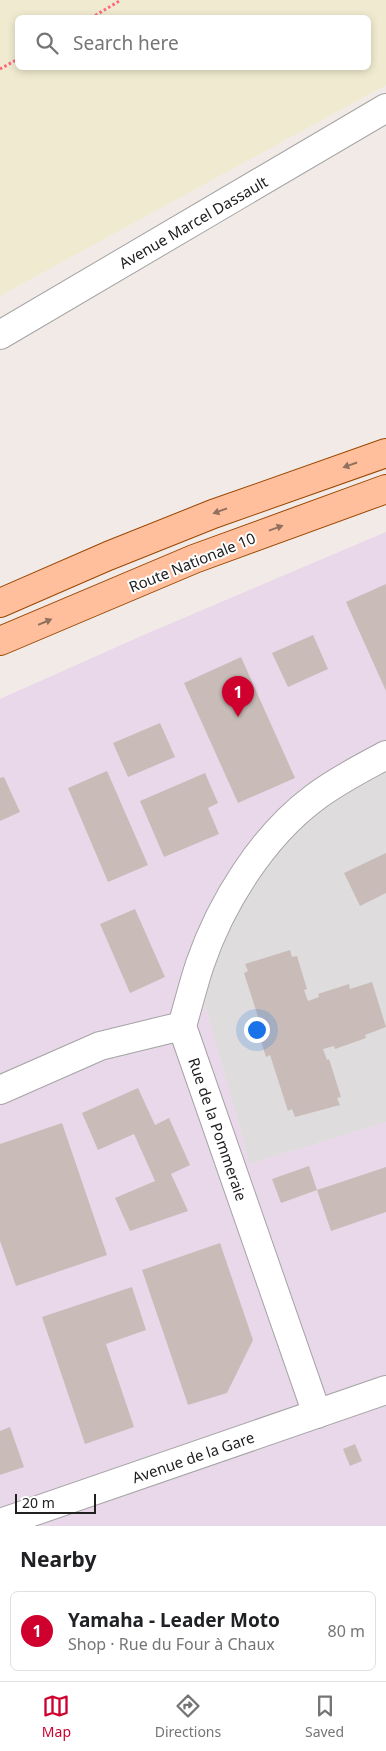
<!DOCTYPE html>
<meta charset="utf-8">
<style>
body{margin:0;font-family:"Noto Sans",sans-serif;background:#f2f2f2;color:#202124}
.scale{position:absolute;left:15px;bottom:12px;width:81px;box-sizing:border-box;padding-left:5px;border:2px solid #202020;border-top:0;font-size:14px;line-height:18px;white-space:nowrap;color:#202020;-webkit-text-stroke:4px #fff;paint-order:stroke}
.you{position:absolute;left:256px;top:1029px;width:18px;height:18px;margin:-12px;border:4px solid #fff;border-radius:50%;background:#1a73e8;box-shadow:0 0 0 8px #1a73e833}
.badge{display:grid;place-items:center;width:32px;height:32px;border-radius:50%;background:#cf002d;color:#fff;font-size:16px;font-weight:700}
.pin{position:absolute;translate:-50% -41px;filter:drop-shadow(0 1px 2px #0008)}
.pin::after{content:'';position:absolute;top:26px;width:18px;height:15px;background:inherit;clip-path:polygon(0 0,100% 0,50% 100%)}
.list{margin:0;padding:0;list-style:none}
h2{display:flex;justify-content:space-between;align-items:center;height:65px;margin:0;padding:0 20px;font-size:21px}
h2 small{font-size:16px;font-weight:400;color:#757577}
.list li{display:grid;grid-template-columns:32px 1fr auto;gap:15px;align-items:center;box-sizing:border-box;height:80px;margin:0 10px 10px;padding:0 10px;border:1px solid #e0e0e0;border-radius:8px}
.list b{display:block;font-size:19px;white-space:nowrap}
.list p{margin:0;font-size:16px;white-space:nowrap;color:#757577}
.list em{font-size:16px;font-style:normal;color:#757577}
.icon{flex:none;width:28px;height:28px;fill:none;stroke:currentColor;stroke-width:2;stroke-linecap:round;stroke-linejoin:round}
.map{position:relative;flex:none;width:386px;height:1526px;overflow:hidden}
.search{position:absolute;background:#fff;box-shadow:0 2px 8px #0003;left:15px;right:15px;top:15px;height:55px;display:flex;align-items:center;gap:12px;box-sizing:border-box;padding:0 18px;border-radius:8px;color:#757577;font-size:19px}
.sheet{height:155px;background:#fff}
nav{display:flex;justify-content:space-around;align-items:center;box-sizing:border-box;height:70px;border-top:1px solid #e0e0e0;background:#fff;font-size:14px;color:#757577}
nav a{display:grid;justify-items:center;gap:2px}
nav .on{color:#cf002d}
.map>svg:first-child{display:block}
.residential{fill:#dedcdd}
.industrial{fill:#e9d7ea}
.farmland{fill:#f0ebd0;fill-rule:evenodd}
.building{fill:#c9bcb8}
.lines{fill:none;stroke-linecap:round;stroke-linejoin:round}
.minor-casing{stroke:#a4a4a4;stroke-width:30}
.primary-casing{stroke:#9b4600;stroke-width:30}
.path{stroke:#ff6879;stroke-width:3;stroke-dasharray:2.5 2.5;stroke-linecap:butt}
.minor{stroke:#fff;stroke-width:28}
.primary{stroke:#ffbf9c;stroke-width:28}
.oneway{fill:#90705e}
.labels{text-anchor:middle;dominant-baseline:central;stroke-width:4;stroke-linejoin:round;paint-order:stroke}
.street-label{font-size:15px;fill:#202020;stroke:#fff}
</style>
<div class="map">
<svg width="386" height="1526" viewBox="0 0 386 1526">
<rect width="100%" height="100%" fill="#f1eae6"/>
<path class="residential" d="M386 746V1122L250 1164 189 950 221 885 265 827Z"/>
<path class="industrial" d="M386 532V746L265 827 221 885 189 950 250 1164 386 1122V1526H0V699L146 634Z"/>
<path class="farmland" d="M0 0H386V85L0 296ZM18 18H368V68H18Z"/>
<path class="building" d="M386 584V691L346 602Z
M313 635 328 669 288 687 272 653Z
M241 657 295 778 238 803 184 683Z
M160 723 175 757 128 777 113 743Z
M107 771 148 865 108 882 68 788Z
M205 773 218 803 208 808 219 834 164 857 140 801Z
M4 777 20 812 0 821V778Z
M386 853V893L360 906 344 873Z
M135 909 165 977 130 993 100 924Z
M290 950 292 957 297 956 307 989 304 990 308 1001 319 997 318 994 349 984 350 989 372 982 386 1027 365 1035 366 1038 335 1049 334 1046 323 1049 327 1060 329 1059 341 1097 337 1098 340 1105 295 1117 292 1109 288 1111 270 1055 266 1057 256 1025 260 1023 244 973 248 971 245 964Z
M138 1088 155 1125 169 1118 190 1165 171 1174 188 1211 130 1231 115 1198 155 1181 134 1134 98 1150 82 1113Z
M62 1123 107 1255 16 1286 0 1241V1144Z
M309 1166 317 1190 386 1167V1212L331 1231 317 1190 281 1203 272 1179Z
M220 1243 253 1340 227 1393 188 1405 142 1270Z
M132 1287 146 1330 106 1344 134 1427 85 1444 42 1317Z
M10 1427 24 1467 0 1475V1431Z
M355 1444 362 1461 350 1466 343 1449Z"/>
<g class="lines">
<defs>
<path id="minor" d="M0 335 386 108
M182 1026C188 1006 193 985 200 964 221 903 262 837 314 798 336 781 362 768 386 755
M0 1090 100 1046 182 1026 317 1414
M0 1523 386 1390"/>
<path id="primary" d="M0 603 108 556 213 514 386 453
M0 641 194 559 386 489"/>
</defs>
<use href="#minor" class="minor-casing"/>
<use href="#primary" class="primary-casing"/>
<path class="path" d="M91 18 121 0
M0 69 18 59"/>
<use href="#minor" class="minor"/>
<use href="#primary" class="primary"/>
</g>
<defs><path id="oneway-solid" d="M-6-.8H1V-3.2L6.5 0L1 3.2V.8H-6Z" transform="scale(1.25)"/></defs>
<g class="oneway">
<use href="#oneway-solid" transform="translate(350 465) rotate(161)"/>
<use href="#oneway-solid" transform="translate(220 511) rotate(160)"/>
<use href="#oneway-solid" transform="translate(276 528) rotate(-20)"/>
<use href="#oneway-solid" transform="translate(45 622) rotate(-23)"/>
</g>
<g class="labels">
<g class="street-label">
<text transform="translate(193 222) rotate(-30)">Avenue Marcel Dassault</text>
<text transform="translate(192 562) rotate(-22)">Route Nationale 10</text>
<text transform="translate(218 1129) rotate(71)">Rue de la Pommeraie</text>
<text transform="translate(193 1457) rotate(-19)">Avenue de la Gare</text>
</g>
</g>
</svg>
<div class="scale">20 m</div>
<div class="you"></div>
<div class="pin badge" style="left:238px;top:717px">1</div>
<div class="search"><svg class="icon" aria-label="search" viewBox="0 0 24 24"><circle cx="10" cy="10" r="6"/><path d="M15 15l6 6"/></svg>Search here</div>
</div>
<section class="sheet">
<h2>Nearby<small></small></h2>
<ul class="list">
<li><span class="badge">1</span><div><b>Yamaha - Leader Moto</b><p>Shop · Rue du Four à Chaux</p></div><em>80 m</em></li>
</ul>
</section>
<nav>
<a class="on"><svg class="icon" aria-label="map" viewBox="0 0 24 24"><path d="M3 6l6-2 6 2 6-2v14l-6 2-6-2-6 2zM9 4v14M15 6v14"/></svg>Map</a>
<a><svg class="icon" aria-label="directions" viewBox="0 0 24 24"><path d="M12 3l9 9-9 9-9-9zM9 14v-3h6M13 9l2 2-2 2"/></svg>Directions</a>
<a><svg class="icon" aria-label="saved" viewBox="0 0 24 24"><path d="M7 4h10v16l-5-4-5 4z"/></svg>Saved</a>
</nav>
